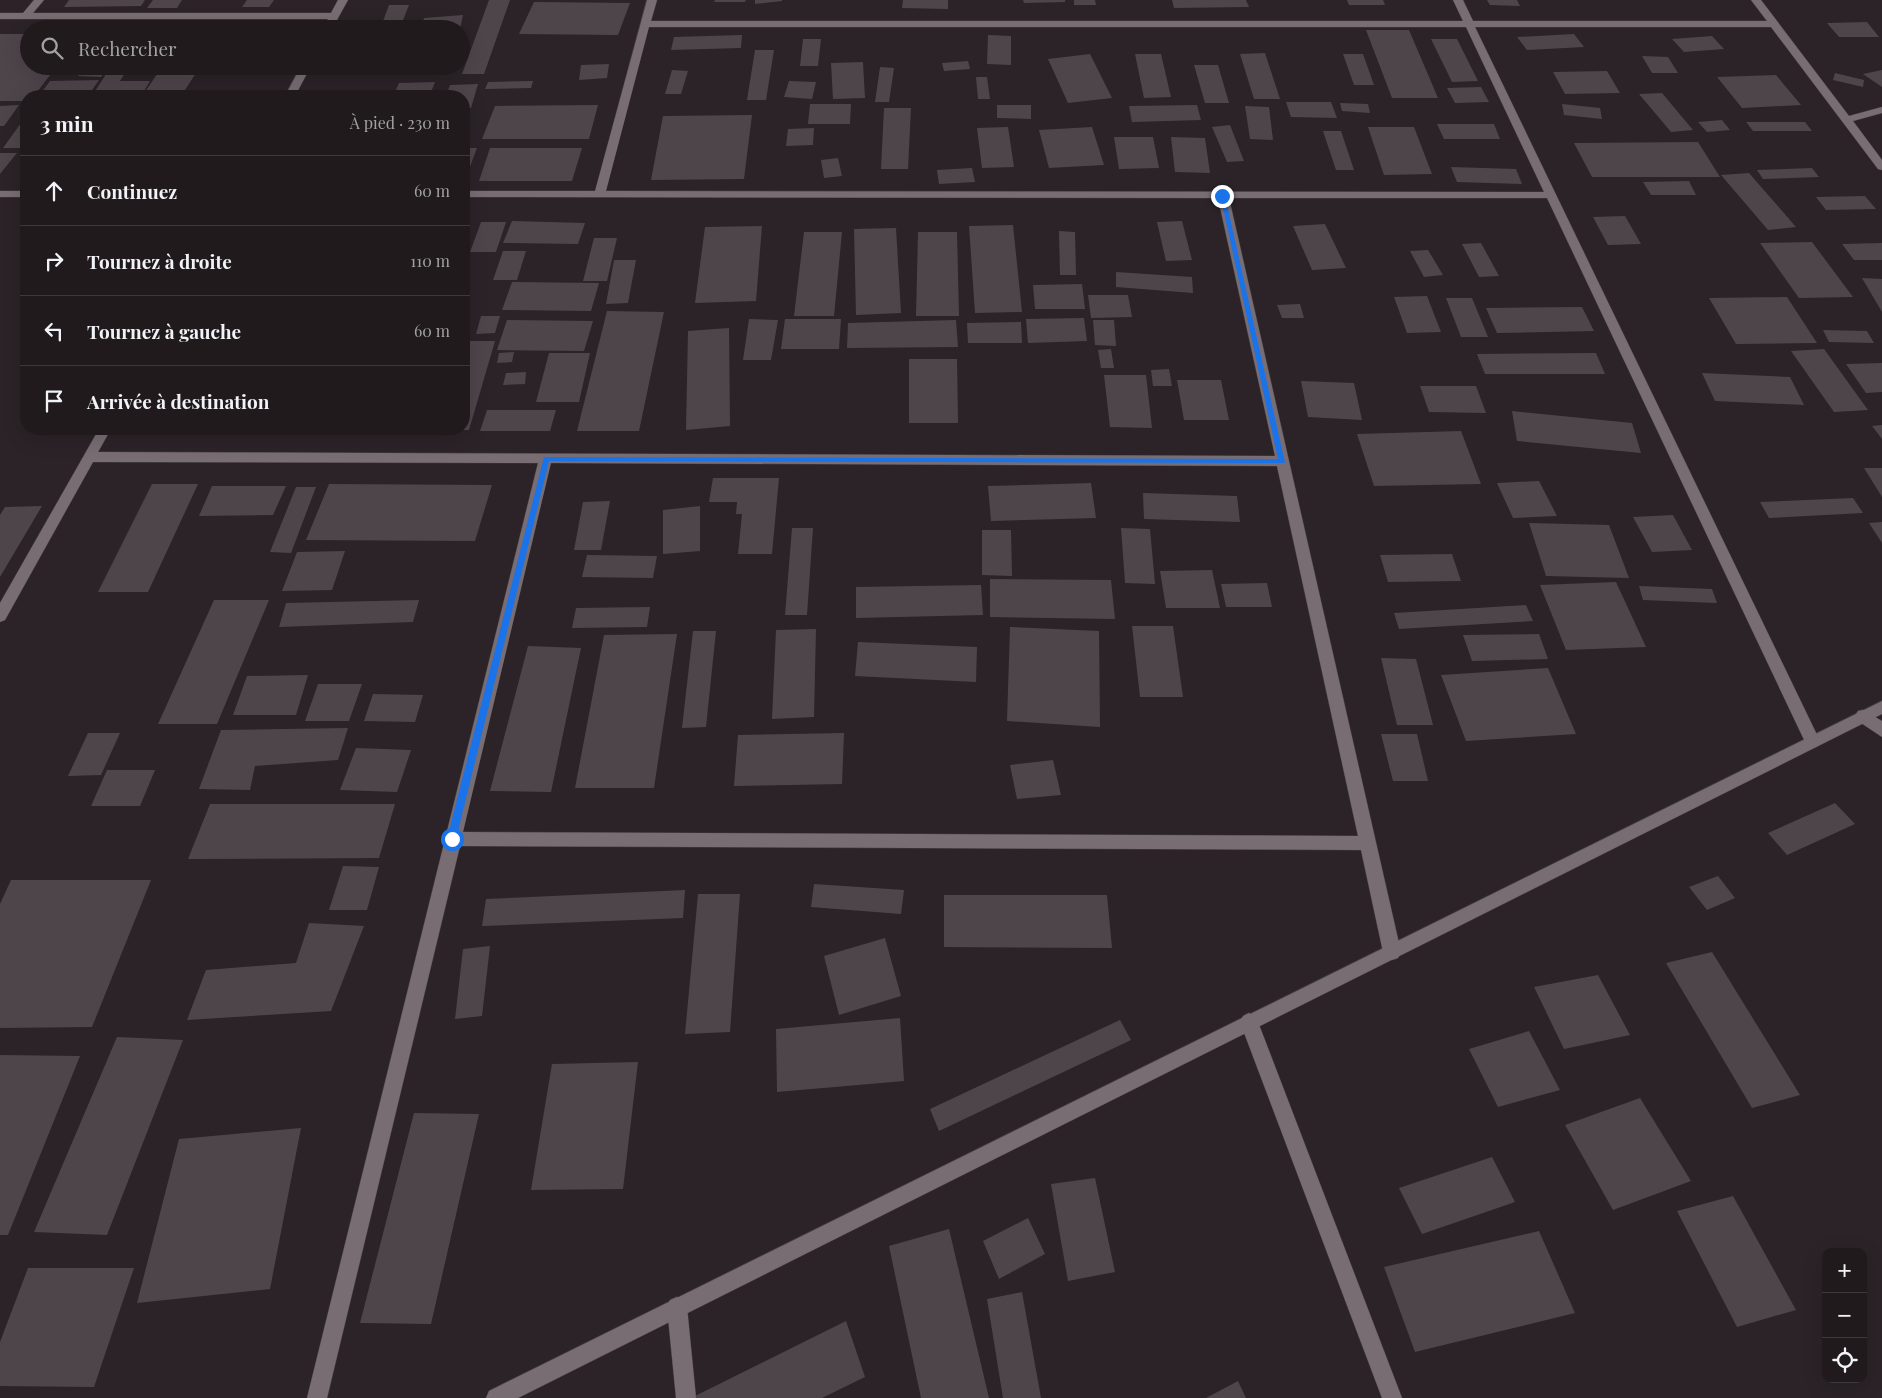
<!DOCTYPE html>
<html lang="fr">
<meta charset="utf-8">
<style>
body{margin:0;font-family:"Playfair Display",serif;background:#2d272a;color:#f1f3f6}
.controls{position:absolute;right:15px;bottom:15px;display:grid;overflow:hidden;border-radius:10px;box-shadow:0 5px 20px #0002}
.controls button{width:45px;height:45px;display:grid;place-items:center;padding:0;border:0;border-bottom:1px solid #3d383b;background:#201a1d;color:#f1f3f6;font:25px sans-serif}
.stop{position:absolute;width:15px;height:15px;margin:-11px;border:4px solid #1a73e8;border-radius:50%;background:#fff}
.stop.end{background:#1a73e8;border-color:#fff;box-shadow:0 1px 5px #0008}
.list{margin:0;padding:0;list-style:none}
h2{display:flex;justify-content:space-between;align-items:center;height:65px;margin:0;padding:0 20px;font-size:21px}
h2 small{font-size:16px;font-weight:400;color:#a2a1a4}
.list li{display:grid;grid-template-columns:32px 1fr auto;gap:15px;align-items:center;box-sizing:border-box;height:70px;padding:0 20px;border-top:1px solid #3d383b}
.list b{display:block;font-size:19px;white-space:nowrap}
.list em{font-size:16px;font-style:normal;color:#a2a1a4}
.icon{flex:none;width:28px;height:28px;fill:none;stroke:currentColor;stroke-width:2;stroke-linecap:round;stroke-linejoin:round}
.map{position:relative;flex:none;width:1882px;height:1398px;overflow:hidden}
.search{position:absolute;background:#201a1d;box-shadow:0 5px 20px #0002;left:20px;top:20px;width:450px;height:55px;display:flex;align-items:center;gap:12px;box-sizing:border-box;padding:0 18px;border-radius:28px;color:#a2a1a4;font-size:19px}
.panel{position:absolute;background:#201a1d;box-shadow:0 5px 20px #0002;left:20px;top:90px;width:450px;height:345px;border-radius:20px}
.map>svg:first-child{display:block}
.building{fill:#4e454a}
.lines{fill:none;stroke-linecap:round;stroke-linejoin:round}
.minor-casing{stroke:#463f43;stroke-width:1}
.tertiary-casing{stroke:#463f43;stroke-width:1}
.minor{fill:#776d73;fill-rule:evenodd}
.tertiary{fill:#776d73;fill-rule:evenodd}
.route{fill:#1a73e8}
</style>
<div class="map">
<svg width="1882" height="1398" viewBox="0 0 1882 1398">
<rect width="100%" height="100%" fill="#2b2327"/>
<path class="building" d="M69 0H145L141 6 64 7Z
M153 0H182L177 8H147Z
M247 0H274L269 7H242Z
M489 0H510L484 74H462Z
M715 0H746L745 2H714Z
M755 0H782V1L755 4Z
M903 0H948V9L902 8Z
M1023 0H1065V2L1024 3Z
M1074 0H1095L1096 5H1074Z
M1172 0H1246L1249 7 1174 8Z
M1347 0H1383L1385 5H1349Z
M1487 0H1517L1520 6 1490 5Z
M534 2 630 3 618 35 519 34Z
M389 5H409L403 20 383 21Z
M463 15 460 29H421L424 18Z
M1867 22 1879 37H1839L1827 23Z
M410 24 409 29H381V27Z
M1366 30H1409L1438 98H1392Z
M0 34H29V66H57L34 96H26V101H0Z
M1574 34 1584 47 1527 50 1517 37Z
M742 35 741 48 671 50 674 37Z
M988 35 1011 36V65L987 64Z
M1712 36 1724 49 1684 52 1672 39Z
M803 39H821L818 66H800Z
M1431 39H1457L1478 81 1452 82Z
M755 50H774L766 100H747Z
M1265 53 1280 99H1254L1240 54Z
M1090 54 1112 98 1068 103 1048 59Z
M1135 54H1161L1171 97 1144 98Z
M1343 54H1363L1374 85H1354Z
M1642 56 1668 57 1678 73H1652Z
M968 61 970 69 944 71 942 63Z
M863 62 865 98 833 99 831 63Z
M609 64 607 78 579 80 581 65Z
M1194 65H1218L1229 103H1205Z
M86 66H109L101 77 78 76Z
M162 67H200L181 96H142Z
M880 67 894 68 889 102H875Z
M127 70 120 81H150L141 96H92L108 71Z
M672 70 688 71 681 94H665Z
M1882 70V87L1863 74Z
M1607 71 1620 93 1565 94 1553 72Z
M1835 73 1864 80 1863 87 1833 80Z
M1776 75 1801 105 1742 108 1717 77Z
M976 77H987L990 99H978Z
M99 80 88 96H39L50 81Z
M533 81 531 88 485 89 488 82Z
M789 81 816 82 812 99 784 97Z
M435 82 431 92H395L399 83Z
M478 84 471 108 464 109V96H446L450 85Z
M1481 87 1489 102 1455 103 1447 88Z
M1662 93 1693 130 1671 132 1639 94Z
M1286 102H1331L1337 118 1291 117Z
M1340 103 1368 104 1370 113 1342 111Z
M810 104H851L850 124H808Z
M1562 104 1600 108 1602 119 1564 115Z
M19 105 4 126H0V106Z
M598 105 589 139H482L495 106Z
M997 105H1031V119L997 118Z
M1197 105 1201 120 1132 122 1129 106Z
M1245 106 1269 107 1273 140 1250 139Z
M884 108H911L908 169H881Z
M752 115 744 179 651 180 663 116Z
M26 116V148H3Z
M1722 120 1730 130 1707 132 1698 122Z
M1746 122H1805L1812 131H1753Z
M1437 124H1494L1500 139H1444Z
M1230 125 1244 161 1227 162 1212 127Z
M1008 127 1014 167 982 168 977 128Z
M1092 127 1104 165 1049 168 1039 130Z
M1368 127H1414L1432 174 1384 175Z
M814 128 813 145 786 146 788 129Z
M1323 131H1341L1354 170H1336Z
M1114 137H1153L1159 168 1119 169Z
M1171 137 1205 138 1210 173 1175 172Z
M1698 142 1720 177H1592L1574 143Z
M464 148H477L468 172H464Z
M490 148H582L572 181H479Z
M0 153H17L0 174Z
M838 158 842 176 824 178 821 160Z
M1451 167 1516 169 1522 184 1457 182Z
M972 168 975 182 939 184 937 170Z
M1812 168 1819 177 1763 179 1757 170Z
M1749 173 1796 227 1768 230 1721 175Z
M1689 181 1696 195H1651L1643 182Z
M1865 196 1876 209 1826 210 1816 197Z
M1625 216 1641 244 1608 245 1593 217Z
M512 221 585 223 578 244 503 243Z
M1182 221 1192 260 1166 261 1157 222Z
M481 222H506L496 252H470Z
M1325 224 1346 268 1312 270 1293 226Z
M1013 225 1022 312 975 313 969 226Z
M762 226 756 301 695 303 705 227Z
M896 228 901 313 856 315 854 229Z
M1059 231 1075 232 1076 275H1060Z
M804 232H842L834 316H794Z
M918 232H957L959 316H916Z
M594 238H617L607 281H583Z
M1812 242 1853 297 1799 298 1760 243Z
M1481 243 1499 276 1479 277 1462 244Z
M1882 243V260H1854L1842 244Z
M1428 250 1443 275 1424 277 1410 251Z
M503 251H526L517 280H493Z
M614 260H636L628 303 606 304Z
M1116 272 1192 277 1193 293 1116 287Z
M1862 278 1882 279V312Z
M512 282 599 283 591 311 502 310Z
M1082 284 1085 309H1035L1033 285Z
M1088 295H1128L1132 317 1091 318Z
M1427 296 1441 332 1407 333 1394 297Z
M1787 297 1817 343 1736 344 1709 298Z
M1446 298H1472L1488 337H1461Z
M1300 304 1304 318H1282L1277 305Z
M1582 307 1594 331 1497 333 1486 308Z
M607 311 664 312 639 431H577Z
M481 316H500L495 333 476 334Z
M1084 318 1087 341 1028 343 1026 319Z
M749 319 778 320 771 360H743Z
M785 319H841L839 349H781Z
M507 320 593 321 584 351 497 350Z
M956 320 958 347 847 348 848 323Z
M1093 320H1114L1116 346 1095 345Z
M1021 322 1022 343H968L967 323Z
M729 328 730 426 686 430 688 331Z
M1823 330 1867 331 1874 343 1829 342Z
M469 341H495L469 430 440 431 441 429H464V358Z
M1111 349 1114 368H1101L1098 350Z
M1824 349 1868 410 1834 412 1791 351Z
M514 352 512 362 497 363 499 353Z
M549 353H590L579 402H536Z
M1596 353 1605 374H1485L1477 354Z
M909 359H957L958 423H909Z
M1882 363V392L1866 393 1846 364Z
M1169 369 1172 386H1153L1151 370Z
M526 372 525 384 503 385 506 373Z
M1702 373 1790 377 1804 405 1715 401Z
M1104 375H1146L1152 428 1110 427Z
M1177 380H1221L1229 420H1184Z
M1301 381 1354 383 1362 420 1308 417Z
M1420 386H1476L1486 413 1429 412Z
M487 410H556L550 431H480Z
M1512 411 1632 423 1641 453 1517 441Z
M1882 425V439L1872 426Z
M1461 431 1481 484 1374 486 1357 434Z
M1864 468H1882V497Z
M713 478H779L772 554H738L742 514H736L737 502H709Z
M1539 481 1557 516 1513 518 1497 483Z
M1091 483 1096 518 991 521 988 486Z
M152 484H198L148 592H98Z
M329 484 492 485 475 541 306 540Z
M212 486H286L273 515 199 516Z
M296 487H316L291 553 270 552Z
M1143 493 1237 496 1240 522 1144 519Z
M1853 498 1863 513 1769 518 1760 502Z
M610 501 601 550H574L583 502Z
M42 506 0 577V515L5 507Z
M700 506V551L663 554V510Z
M1673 515 1692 550 1652 552 1633 517Z
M1882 522V543L1869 523Z
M1529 523 1609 525 1629 578 1546 576Z
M792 528H813L807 615H785Z
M1121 528 1150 529 1155 584 1125 583Z
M982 530H1011L1012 576 982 575Z
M345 551 332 590 282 591 297 552Z
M1452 554 1461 581 1388 582 1380 555Z
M587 555 657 556 653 578 582 577Z
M1212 570 1220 608H1166L1160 571Z
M990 579 1111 580 1115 619 990 617Z
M1616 582 1646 647 1566 650 1540 585Z
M1267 583 1272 607H1226L1221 584Z
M981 585 983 615 856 618V587Z
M1639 586 1712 589 1717 603 1643 600Z
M214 600H269L217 724H158Z
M419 600 413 622 279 627 286 603Z
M1526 605 1533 621 1399 629 1394 613Z
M650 607 647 627 572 628 576 608Z
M1132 626H1173L1183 697H1140Z
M1010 627 1099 631 1100 727 1007 721Z
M816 629 814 717 772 719 776 630Z
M693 631H716L706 727 682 728Z
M677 634 654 788H575L604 635Z
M1539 634 1548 659 1472 661 1463 635Z
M858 642 977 647 976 682 855 676Z
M528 646 581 648 551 792 490 791Z
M1381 658 1416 659 1433 725H1397Z
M1548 668 1576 734 1466 741 1441 675Z
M308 675 296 715H233L247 676Z
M318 684H362L349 721H305Z
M373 694 423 695 415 722 364 721Z
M348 728 338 760 255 766 250 790 199 789 221 730Z
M88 733H120L101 775 68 776Z
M844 733 842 784 734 786 738 735Z
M1381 734H1417L1428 781H1393Z
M356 748 411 750 397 792 340 790Z
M1053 760 1061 795 1017 799 1010 765Z
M107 770H155L140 806H91Z
M1835 803 1855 824 1787 855 1768 833Z
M210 804H395L379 858 188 859Z
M343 866 379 867 367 910H329Z
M1718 876 1735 898 1707 910 1689 887Z
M11 880H151L92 1027 0 1028V904Z
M814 884 904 890 901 914 811 907Z
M685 890 683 918 482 926 486 899Z
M698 894H740L730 1032 685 1034Z
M944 895H1107L1112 948 944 947Z
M309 923 364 926 331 1011 187 1020 206 970 296 963Z
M885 938 901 996 839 1015 824 956Z
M490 946 482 1016 455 1019 463 949Z
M1712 952 1800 1095 1752 1108 1666 963Z
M1598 975 1630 1035 1564 1049 1534 987Z
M900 1018 904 1081 777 1092 776 1029Z
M1120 1020 1131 1040 939 1131 930 1109Z
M1529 1031 1560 1090 1498 1107 1469 1049Z
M117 1037 183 1040 107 1235 34 1232Z
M0 1055 80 1056 8 1235H0Z
M638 1062 623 1189 531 1190 552 1064Z
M1640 1098 1691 1181 1613 1210 1565 1125Z
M414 1113 479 1114 431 1324 360 1323Z
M301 1128 270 1289 137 1303 179 1139Z
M1492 1157 1515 1202 1422 1234 1399 1188Z
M1095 1178 1115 1272 1068 1281 1051 1184Z
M1733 1196 1796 1310 1737 1327 1677 1211Z
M1028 1218 1045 1254 999 1279 983 1241Z
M949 1229 989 1398H921L889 1246Z
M1539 1231 1575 1313 1415 1352 1384 1267Z
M28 1268H134L94 1387 0 1386V1342Z
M1022 1292 1041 1398H1003L987 1299Z
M846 1321 865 1377 822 1398H691Z
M1238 1381 1246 1398H1206Z"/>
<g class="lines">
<defs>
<path id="minor" d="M34 0H44L33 13H331L338 0H348L332 29H322L328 19H0V13H23Z
M647 0H657L651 21H1463L1453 0H1463L1473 21H1767L1751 0H1761L1849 116 1882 107V113L1853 121 1882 160V170L1878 169 1771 27H1475L1820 741 1817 746 1812 748 1807 746 1547 198H1229L1401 952 1398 958 1392 960 1386 958 1383 952 1361 850 460 846 327 1398H307L538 463 93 462 5 620 0 622V603L99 429H111L98 452 1275 456 1218 198 464 197V191H595ZM649 27H1466L1544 192 606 191ZM551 463 1277 466 1358 836 463 832Z
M301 66H311L295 96H285Z
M0 191H26V197H0Z
M1863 710 1882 721V737L1858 721 1855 716 1858 711Z
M1249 1013 1255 1016 1258 1022 1402 1398H1382L1240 1022 1243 1016Z
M677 1297 684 1300 687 1307 696 1398H676L667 1307 670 1300Z"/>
<path id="tertiary" d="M1882 701V714L518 1398H486L489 1391Z"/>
</defs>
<use href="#minor" class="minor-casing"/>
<use href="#tertiary" class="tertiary-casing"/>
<use href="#minor" class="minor"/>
<use href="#tertiary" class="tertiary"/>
</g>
<path class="route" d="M1220 194 1225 196 1285 463 549 461 456 839 455 842H449L447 839 544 457 1278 459Z"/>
</svg>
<div class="controls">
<button>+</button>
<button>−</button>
<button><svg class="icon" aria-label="locate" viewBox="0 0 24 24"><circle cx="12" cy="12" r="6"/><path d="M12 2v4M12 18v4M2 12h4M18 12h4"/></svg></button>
</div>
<div class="stop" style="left:452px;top:839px"></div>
<div class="stop end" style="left:1222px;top:196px"></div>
<div class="search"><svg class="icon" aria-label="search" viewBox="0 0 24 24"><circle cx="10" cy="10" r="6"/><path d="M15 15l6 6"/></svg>Rechercher</div>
<section class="panel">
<h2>3 min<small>À pied · 230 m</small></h2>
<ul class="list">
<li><svg class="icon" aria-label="ahead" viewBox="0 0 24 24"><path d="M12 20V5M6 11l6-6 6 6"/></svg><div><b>Continuez</b></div><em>60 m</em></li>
<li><svg class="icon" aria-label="right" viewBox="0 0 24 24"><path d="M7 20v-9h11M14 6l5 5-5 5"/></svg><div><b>Tournez à droite</b></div><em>110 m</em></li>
<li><svg class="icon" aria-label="left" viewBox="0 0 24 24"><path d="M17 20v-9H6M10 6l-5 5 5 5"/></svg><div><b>Tournez à gauche</b></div><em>60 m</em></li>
<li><svg class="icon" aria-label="arrive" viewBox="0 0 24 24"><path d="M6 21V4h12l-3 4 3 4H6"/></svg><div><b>Arrivée à destination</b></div></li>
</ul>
</section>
</div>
